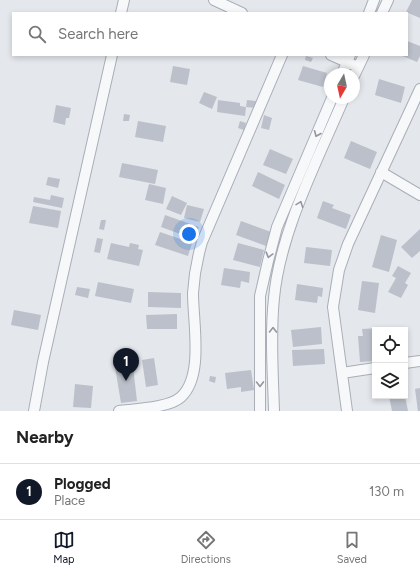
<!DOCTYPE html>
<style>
body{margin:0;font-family:Figtree,sans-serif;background:#f6f6f6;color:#222}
.controls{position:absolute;right:12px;bottom:12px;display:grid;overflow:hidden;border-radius:0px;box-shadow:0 2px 6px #0003}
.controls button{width:36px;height:36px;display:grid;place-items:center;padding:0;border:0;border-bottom:1px solid #e0e0e0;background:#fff;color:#222;font:20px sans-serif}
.compass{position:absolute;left:324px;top:68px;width:36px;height:36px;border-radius:50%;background:#fff;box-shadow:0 2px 6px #0003;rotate:189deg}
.you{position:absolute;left:189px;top:234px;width:14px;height:14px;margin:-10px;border:3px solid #fff;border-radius:50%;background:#1a73e8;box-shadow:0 0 0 6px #1a73e833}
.badge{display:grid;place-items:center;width:26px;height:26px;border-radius:50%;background:#111827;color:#fff;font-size:13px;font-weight:700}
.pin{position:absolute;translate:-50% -33px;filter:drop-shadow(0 1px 2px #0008)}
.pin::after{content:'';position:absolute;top:21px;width:14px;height:12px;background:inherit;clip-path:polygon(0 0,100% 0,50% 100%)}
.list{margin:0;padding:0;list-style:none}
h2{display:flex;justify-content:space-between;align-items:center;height:52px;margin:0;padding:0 16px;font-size:17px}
h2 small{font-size:13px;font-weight:400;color:#767676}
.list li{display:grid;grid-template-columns:26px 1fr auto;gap:12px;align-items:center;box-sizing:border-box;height:56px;padding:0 16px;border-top:1px solid #e0e0e0}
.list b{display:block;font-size:15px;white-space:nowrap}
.list p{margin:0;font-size:13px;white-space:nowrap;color:#767676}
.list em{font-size:13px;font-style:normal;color:#767676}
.icon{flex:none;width:22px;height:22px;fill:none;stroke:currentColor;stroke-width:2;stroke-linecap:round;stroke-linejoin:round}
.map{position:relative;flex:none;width:420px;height:411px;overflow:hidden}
.search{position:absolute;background:#fff;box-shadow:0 2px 6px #0003;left:12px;right:12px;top:12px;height:44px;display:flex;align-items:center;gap:10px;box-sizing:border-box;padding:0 14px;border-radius:0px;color:#767676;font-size:15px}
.sheet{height:108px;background:#fff}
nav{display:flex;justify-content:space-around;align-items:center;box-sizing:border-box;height:56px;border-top:1px solid #e0e0e0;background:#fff;font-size:11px;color:#767676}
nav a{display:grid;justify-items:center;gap:2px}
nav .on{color:#111827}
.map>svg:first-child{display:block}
.building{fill:#bbc0ca}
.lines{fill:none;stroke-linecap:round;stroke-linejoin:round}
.street-casing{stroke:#a9aeb7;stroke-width:12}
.street{stroke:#f7f8fa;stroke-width:10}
.oneway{stroke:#9196a0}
</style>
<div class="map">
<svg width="420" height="411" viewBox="0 0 420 411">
<rect width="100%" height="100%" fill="#e4e7ec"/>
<path class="building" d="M412 0H420V18L406 12Z
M407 41 420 46V56L417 62 400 55H407Z
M306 56 313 58 311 62 305 60Z
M173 66 190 69 187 85 170 82Z
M303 66 327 73 323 87 298 80Z
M379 79 405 87 401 103 375 95Z
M204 92 217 97 212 109 199 103Z
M218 100 240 103V106L246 107 245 116 217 112Z
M247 100 257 101V108L246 107Z
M56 105 71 108 69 118H66L65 125 53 122Z
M124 114 130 115 129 121H123Z
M264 115 272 118 269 130 261 128Z
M138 121 166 126 163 142 135 137Z
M240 121 246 123 244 130 238 128Z
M351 141 377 152 370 169 344 158Z
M270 149 293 159 286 174 263 165Z
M122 163 158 170 155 184 119 177Z
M258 172 285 185 279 199 252 186Z
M48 177 60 179 58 188 46 185Z
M149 184 166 188 163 204 145 200Z
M51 195 64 198 62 208 33 202 34 197 50 200Z
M172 196 187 203 181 215 166 209Z
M323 201 334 205 332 208 351 215 346 229 317 218Z
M187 205 204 209 200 222 184 218Z
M33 206 61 211 58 228 29 223Z
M165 215 199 227 194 239 161 227Z
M101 220H106L104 230 99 229Z
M241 221 271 232 266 246 236 235Z
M420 229V251L412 258 401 247Z
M160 232 192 243 188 256 155 245Z
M381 235 397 240 389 272 372 267Z
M97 238 103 239 100 253 94 252Z
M111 243 129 247 130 243 139 245 138 249 143 250 139 266 107 259Z
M238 243 264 250 260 267 233 260Z
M306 247 332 250 330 266 304 263Z
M398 266 411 273 405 283 408 285 401 298 388 292 396 278 392 276Z
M224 268 250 272 249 283 241 281 240 288 221 285Z
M362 281 379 283 375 313 358 310Z
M98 282 134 289 131 303 95 296Z
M297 284 323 288 322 297 318 296 317 303 295 300Z
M77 287 90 289 88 298 75 295Z
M148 292 181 293V308L148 307Z
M14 310 41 315 38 330 11 325Z
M177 314V329H147L146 315Z
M321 327 322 344 293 347 291 330Z
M380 328V330H375V361L360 362 358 336H363L362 329Z
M324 349 325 364 293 366 292 350Z
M132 358 137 401 121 403 114 361Z
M154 358 158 385 146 387 142 360Z
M251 370 254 390 241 392V387L227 389 225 373Z
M210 376 216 377 215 383 209 381Z
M75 384 93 386 91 408 73 407Z
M420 388V411H418L415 389Z
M389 396H405L408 411H392Z"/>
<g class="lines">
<defs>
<path id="street" d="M214 0 242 13
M121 13 124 0
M369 13 374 0
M382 13 388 0
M331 55 358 67
M342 74 350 55
M354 76 364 55
M381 172 420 195
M405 363 420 361
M342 373 375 368
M34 411 43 362 112 55
M119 411C135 409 169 408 181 397 204 376 193 323 193 293 194 276 197 259 202 242L282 55
M260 411V296L268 261 277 227 332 98
M274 411C273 374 270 335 274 298 280 232 318 159 344 98
M347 411 333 307 339 270 348 244 420 89"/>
</defs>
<use href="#street" class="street-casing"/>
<use href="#street" class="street"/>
</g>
<defs><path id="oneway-chevron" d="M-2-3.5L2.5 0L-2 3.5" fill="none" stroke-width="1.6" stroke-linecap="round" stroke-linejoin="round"/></defs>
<g class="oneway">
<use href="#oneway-chevron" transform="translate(317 134) rotate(113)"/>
<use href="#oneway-chevron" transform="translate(300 204) rotate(-69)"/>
<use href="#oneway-chevron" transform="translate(269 255) rotate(105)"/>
<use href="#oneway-chevron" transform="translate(273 330) rotate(-89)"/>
<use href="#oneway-chevron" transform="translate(260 384) rotate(89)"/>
</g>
</svg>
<div class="controls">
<button><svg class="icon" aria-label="locate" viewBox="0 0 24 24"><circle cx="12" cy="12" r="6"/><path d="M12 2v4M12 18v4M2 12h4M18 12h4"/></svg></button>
<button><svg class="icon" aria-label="layers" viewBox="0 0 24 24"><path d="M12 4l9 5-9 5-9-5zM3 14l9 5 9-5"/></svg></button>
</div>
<svg class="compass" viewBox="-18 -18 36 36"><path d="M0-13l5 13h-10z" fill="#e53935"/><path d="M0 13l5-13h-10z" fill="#767676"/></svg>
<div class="you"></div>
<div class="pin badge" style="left:126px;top:381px">1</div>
<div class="search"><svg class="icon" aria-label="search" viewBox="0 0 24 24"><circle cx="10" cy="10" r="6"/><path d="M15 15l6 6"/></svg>Search here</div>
</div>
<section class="sheet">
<h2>Nearby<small></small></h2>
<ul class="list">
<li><span class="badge">1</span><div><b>Plogged</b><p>Place</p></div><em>130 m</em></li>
</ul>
</section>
<nav>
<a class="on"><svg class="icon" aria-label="map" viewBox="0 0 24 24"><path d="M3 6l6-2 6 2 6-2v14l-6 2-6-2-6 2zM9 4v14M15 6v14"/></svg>Map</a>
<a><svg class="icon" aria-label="directions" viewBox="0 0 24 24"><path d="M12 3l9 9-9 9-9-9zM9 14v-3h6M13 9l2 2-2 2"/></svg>Directions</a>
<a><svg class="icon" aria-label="saved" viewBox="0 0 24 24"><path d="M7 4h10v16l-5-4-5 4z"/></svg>Saved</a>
</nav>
